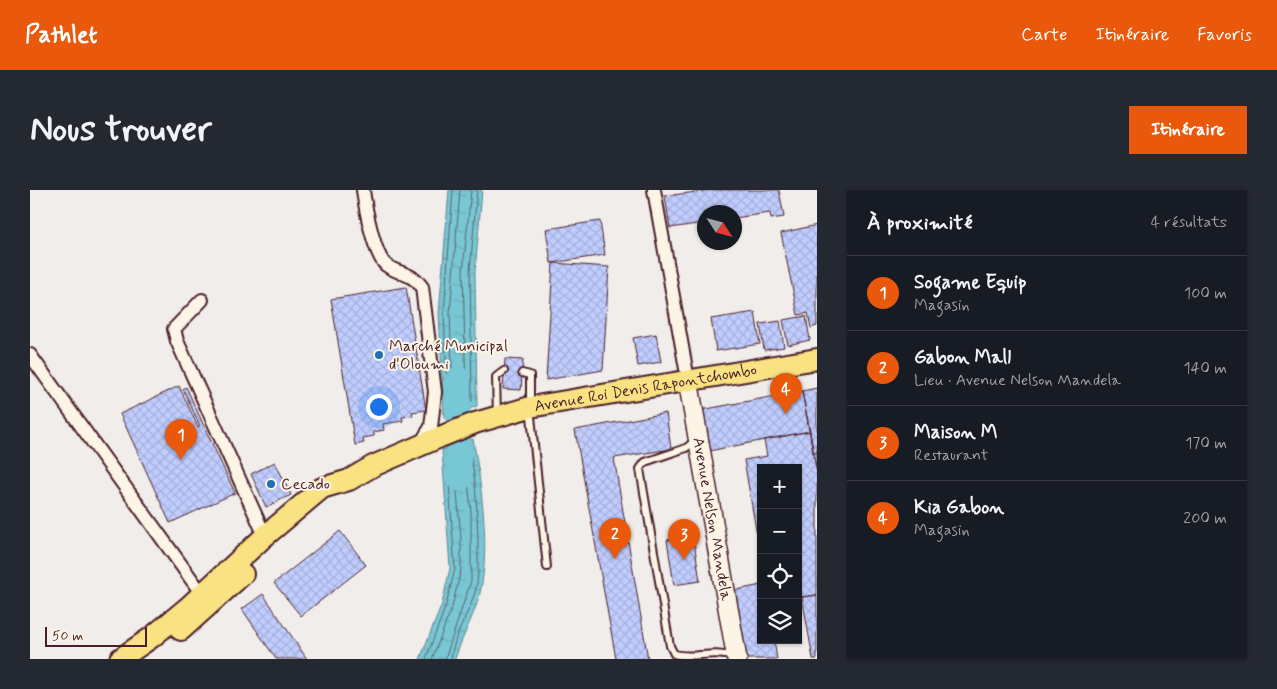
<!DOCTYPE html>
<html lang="fr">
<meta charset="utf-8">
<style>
body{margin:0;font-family:Mynerve,sans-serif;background:#242831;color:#f1f3f6}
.controls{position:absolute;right:15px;bottom:15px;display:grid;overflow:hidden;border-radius:0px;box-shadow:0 1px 4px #0004}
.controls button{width:45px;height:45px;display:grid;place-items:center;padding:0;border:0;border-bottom:1px solid #363941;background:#171b24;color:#f1f3f6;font:25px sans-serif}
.compass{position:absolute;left:667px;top:15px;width:45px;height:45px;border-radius:50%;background:#171b24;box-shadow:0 1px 4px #0004;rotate:126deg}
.scale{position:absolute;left:15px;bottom:12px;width:102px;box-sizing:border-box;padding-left:5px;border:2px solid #4a1f2b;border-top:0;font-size:14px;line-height:18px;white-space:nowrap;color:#4a1f2b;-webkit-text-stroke:4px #fcf5e5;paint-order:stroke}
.you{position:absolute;left:348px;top:216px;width:18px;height:18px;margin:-12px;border:4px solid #fff;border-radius:50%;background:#1a73e8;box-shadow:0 0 0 8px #1a73e833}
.badge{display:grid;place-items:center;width:32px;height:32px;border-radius:50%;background:#ea580c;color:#fff;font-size:16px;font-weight:700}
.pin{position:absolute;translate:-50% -41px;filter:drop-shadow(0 1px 2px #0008)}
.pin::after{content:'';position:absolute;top:26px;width:18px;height:15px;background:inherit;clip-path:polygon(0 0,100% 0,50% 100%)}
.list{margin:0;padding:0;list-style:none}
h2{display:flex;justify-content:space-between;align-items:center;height:65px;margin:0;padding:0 20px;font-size:21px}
h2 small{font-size:16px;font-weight:400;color:#9ea1a6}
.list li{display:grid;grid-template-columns:32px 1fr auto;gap:15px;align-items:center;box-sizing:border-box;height:75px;padding:0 20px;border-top:1px solid #363941}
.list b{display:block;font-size:19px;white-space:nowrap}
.list p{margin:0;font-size:16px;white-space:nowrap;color:#9ea1a6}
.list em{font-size:16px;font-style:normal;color:#9ea1a6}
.icon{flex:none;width:28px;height:28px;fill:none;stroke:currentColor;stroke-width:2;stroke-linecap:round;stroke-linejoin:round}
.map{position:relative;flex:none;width:787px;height:469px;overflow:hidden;border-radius:0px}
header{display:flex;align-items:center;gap:30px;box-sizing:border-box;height:70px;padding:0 25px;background:#ea580c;color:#fff}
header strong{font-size:24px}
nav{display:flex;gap:28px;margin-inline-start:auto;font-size:18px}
.intro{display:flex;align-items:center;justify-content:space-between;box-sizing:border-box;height:120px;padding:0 30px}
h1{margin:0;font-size:35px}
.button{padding:12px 22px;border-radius:0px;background:#ea580c;color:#fff;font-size:18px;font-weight:700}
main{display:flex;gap:30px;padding:0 30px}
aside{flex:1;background:#171b24;border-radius:0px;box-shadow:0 1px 4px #0004}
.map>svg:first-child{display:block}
.water{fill:url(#water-ripples);stroke:#668490}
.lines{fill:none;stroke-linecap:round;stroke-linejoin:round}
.shore{stroke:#5c626f;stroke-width:1}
.river{stroke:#78c7d4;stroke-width:25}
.building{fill:url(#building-cross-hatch);stroke:#4a1f2b}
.lane-casing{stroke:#4a1f2b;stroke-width:10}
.street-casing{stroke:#4a1f2b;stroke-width:16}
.secondary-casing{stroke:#4a1f2b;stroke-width:22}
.primary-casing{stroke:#4a1f2b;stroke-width:24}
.lane{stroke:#fcf5e5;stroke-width:6}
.street{stroke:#fcf5e5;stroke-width:12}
.secondary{stroke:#fcf5e5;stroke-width:19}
.primary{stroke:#f8e281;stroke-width:20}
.poi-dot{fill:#1f6fb2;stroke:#fcf5e5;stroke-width:2}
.labels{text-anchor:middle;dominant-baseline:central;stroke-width:4;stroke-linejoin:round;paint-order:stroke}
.poi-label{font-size:16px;fill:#4a1f2b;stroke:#fcf5e5;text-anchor:start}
.street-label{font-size:16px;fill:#4a1f2b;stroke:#fcf5e5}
</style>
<header>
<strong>Pathlet</strong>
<nav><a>Carte</a><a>Itinéraire</a><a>Favoris</a></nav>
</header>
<div class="intro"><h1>Nous trouver</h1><a class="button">Itinéraire</a></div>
<main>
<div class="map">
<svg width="787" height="469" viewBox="0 0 787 469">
<defs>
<pattern id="water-ripples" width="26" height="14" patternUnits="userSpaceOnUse" patternTransform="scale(1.25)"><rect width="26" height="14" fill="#78c7d4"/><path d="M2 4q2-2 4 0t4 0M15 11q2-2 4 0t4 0" fill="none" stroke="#69aab6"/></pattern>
<pattern id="building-cross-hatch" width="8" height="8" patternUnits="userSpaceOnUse" patternTransform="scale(1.25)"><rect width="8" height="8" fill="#c0cdfe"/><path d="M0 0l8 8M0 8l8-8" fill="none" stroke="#a6b0da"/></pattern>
</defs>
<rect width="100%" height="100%" fill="#f0edea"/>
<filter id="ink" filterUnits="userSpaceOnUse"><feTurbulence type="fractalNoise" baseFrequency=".02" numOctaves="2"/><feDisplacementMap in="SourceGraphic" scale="10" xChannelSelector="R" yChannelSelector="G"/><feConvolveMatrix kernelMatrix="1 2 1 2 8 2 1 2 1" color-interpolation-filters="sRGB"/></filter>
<g filter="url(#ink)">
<path class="water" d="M419 0H452L445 82 447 216 414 228 409 123Z
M443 249C451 291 459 351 452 393 448 420 433 443 425 469H390L412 414 420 378 412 260Z"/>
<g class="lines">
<path class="shore" d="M423 0 414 123 418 218 420 220 442 211 440 81 447 0
M430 0 420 123 423 204 425 212 436 206 433 81 441 0
M396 469 416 415 425 379 417 264 437 256C447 267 450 374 447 393 443 419 423 444 421 469
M402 469 422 417 431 380V348L424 269 432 265 437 279 441 323V391L415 469"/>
<path class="river" d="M428 189 429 289"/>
</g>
<path class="building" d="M682 0H749L754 27 741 29 740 23 704 28V22H674V33L640 38 635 6Z
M570 31 575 65 521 73 516 39Z
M787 35V136L781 138 778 123 768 125 751 43Z
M523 73 579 77 573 180 516 190Z
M376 97 396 220 382 222 383 226 372 227 373 231 353 234 354 240 344 242V246L333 248 334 253 325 255 301 109Z
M725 122 730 154 686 161 681 129Z
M776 126 780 150 758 155 753 130Z
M750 131 754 157 734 160 730 134Z
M626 144 631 172 608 176 603 148Z
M475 169 493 170 491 200 473 199Z
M149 196 168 237 170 236 153 199 156 197 205 303 140 333 90 224Z
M787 198V262H783L772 201Z
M772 201 780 241 679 261 671 220Z
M636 223 641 259 584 268 618 469H586L545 240Z
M780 241 787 283V405L772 407 768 394V278H731V369L714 270 737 266 734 250Z
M783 262H787V283Z
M245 272 261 305 236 317 221 284Z
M310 341 336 375 271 426 244 393Z
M663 345 670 391 644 395 637 350Z
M731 395V450H744L747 469H714L702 401Z
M233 404 277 469H246L212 419Z
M787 405V469H783L772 407Z"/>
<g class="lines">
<defs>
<path id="lane" d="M492 183 500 185V217L517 377
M467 225 466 187 474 181
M667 249 656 258 615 272 610 279 640 456 644 464C663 469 683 460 703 467"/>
<path id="street" d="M333 0C335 16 344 65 356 75 369 85 380 81 392 97L405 202 401 237 389 256
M624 0 658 190
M172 110 144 139 147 151 235 346
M0 165 172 404"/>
<g id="secondary">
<path id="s1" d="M658 190 707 469"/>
</g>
<g id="primary">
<path d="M151 440 213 384"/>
<path id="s2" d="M90 469 122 447 157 418 235 346 292 298 319 290 343 276 410 247 445 233 500 217 787 169"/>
</g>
</defs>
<use href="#lane" class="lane-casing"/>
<use href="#street" class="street-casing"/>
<use href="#secondary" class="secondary-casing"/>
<use href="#primary" class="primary-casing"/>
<use href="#lane" class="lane"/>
<use href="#street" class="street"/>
<use href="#secondary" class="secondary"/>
<use href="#primary" class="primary"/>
</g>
</g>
<g class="poi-dot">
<circle cx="349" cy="165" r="5"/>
<circle cx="241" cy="294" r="5"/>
</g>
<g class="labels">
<g class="poi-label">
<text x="359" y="156">Marché Municipal<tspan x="359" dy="18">d'Oloumi</tspan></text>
<text x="251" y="294">Cecado</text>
</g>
<g class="street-label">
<text stroke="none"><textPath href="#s2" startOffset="606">Avenue Roi Denis Rapontchombo</textPath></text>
<text stroke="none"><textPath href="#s1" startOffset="141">Avenue Nelson Mandela</textPath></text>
</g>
</g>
</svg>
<div class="controls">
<button>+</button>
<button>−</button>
<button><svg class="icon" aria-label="locate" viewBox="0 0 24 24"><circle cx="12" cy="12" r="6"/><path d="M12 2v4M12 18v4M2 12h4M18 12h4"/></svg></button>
<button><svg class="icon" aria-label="layers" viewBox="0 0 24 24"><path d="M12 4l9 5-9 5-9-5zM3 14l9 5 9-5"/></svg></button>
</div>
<svg class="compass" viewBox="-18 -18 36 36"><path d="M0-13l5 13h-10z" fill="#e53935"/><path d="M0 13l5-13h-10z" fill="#9ea1a6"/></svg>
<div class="scale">50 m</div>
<div class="you"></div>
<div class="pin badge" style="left:151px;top:270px">1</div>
<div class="pin badge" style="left:585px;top:369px">2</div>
<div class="pin badge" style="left:654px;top:370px">3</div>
<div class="pin badge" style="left:756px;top:224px">4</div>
</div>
<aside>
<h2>À proximité<small>4 résultats</small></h2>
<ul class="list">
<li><span class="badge">1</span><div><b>Sogame Equip</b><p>Magasin</p></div><em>100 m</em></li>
<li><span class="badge">2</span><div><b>Gabon Mall</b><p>Lieu · Avenue Nelson Mandela</p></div><em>140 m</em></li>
<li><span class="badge">3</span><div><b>Maison M</b><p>Restaurant</p></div><em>170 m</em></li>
<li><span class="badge">4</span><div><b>Kia Gabon</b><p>Magasin</p></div><em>200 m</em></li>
</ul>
</aside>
</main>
